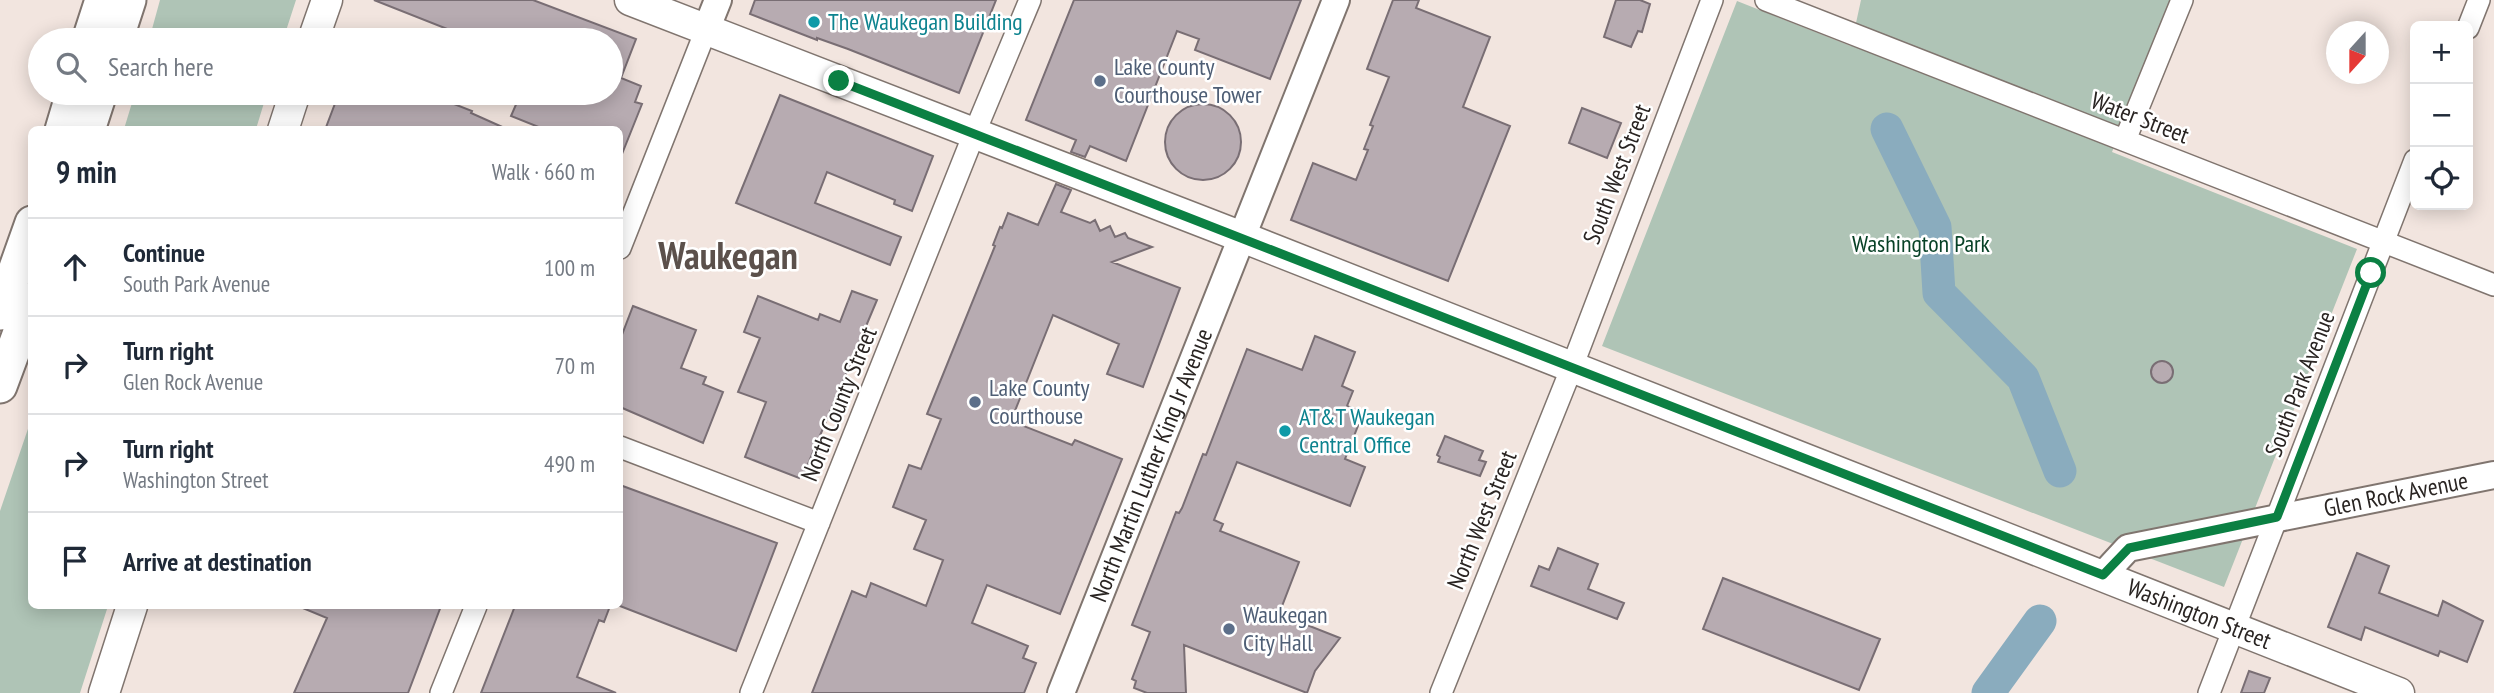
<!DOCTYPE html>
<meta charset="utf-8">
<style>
:root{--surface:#fff;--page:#f2f2f3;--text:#1f2937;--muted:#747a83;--line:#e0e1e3}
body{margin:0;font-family:"PT Sans Narrow",sans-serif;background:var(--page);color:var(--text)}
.controls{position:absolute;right:21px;top:21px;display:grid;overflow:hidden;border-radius:10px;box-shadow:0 4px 18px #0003}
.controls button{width:63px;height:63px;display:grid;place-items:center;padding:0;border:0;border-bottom:2px solid var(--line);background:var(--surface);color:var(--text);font:35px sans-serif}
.compass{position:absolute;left:2326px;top:21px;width:63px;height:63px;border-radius:50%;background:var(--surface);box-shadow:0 4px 18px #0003;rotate:201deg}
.stop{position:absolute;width:21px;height:21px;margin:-16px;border:5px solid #0b8043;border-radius:50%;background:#fff}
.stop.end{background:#0b8043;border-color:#fff;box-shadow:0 2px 7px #0008}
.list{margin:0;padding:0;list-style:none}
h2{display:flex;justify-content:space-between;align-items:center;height:91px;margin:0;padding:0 28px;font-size:30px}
h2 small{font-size:23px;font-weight:400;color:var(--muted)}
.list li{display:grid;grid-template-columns:46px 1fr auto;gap:21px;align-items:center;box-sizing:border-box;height:98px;padding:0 28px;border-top:2px solid var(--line)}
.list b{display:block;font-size:26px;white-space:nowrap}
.list p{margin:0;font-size:23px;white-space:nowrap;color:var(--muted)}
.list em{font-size:23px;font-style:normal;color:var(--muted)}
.icon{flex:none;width:38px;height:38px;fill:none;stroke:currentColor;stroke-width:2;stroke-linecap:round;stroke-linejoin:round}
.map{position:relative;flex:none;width:2494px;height:693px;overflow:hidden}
.search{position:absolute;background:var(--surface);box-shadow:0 4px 18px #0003;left:28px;top:28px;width:595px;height:77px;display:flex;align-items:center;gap:18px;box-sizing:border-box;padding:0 24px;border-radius:38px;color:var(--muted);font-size:26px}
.panel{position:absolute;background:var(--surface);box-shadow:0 4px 18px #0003;left:28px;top:126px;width:595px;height:483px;border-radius:10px}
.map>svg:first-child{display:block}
.green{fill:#afc4b6}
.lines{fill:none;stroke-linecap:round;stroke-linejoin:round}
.river{stroke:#8aacbe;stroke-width:33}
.building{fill:#b7abb1;stroke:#796e74;stroke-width:2}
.minor-casing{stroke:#80756f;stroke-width:24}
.tertiary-casing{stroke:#80756f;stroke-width:30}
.secondary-casing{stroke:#80756f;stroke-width:33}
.trunk-casing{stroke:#80756f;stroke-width:37}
.minor{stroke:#fff;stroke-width:21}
.tertiary{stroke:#fff;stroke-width:26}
.secondary{stroke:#fff;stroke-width:30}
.trunk{stroke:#fff;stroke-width:33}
.route{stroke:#0b8043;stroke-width:9}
.culture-dot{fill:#0f9aa8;stroke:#fff;stroke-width:2.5}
.service-dot{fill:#5c6f8a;stroke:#fff;stroke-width:2.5}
.labels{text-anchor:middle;stroke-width:5;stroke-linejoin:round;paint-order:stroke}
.culture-label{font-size:24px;fill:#0d838f;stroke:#fff;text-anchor:start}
.service-label{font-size:24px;fill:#4e5e75;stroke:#fff;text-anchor:start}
.street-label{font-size:24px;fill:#292422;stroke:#fff}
.park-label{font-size:24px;fill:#074126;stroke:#fff}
.town-label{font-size:38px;font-weight:bold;fill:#5b504b;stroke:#fff}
</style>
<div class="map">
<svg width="2494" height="693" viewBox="0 0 2494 693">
<rect width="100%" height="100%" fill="#f2e5df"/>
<path class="green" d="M160 0H296L283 40H149Z
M1861 0H2171L2112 152 2357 249 2224 587 1602 346 1737 1 1851 46Z
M135 93H267L256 129H124Z
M31 420 32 606H108L80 693H0V511Z"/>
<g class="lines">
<path class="river" d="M1887 129 1935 227 1939 293 2023 378 2060 471
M1988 693 2040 621"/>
</g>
<path class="building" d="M374 0H533L636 39 621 78 641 86 635 102 642 104 620 159V130H546L511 116 521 93H611V40H475Z
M755 0H996L959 93 848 49 817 38V40L750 14Z
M1074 0H1301L1270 79 1195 50 1199 39 1177 31 1126 161 1090 146 1085 157 1071 152 1076 140 1026 120Z
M1393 0H1419L1416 8 1490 37 1463 107 1510 126 1448 281 1291 220 1313 163 1356 180 1368 150 1364 149 1373 126 1370 125 1389 77 1367 69Z
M1616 0H1640L1650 4 1642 32 1638 31 1631 47 1604 37Z
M339 93H426L472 111 471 113 509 130H325Z
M780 95 933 156 912 211 894 204 895 200 827 172 815 203 901 237 890 265 736 203Z
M1165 142a38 38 0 1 1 76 0a38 38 0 1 1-76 0Z
M1582 108 1621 123 1607 158 1569 143Z
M1056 184 1071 190 1061 212 1090 223 1095 220 1100 231 1110 226 1115 237 1125 233 1128 238 1152 247 1112 262 1180 288 1143 387 1107 374 1119 344 1053 315 1011 421 1072 445 1075 440 1122 459 1060 614 987 585 972 623 1028 646 1023 658 1036 663 1024 693H812L852 591 866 597 871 583 926 606 943 560 914 549 926 520 893 507 909 465 921 469 941 419 927 414 995 246 993 245 1000 227 1002 228 1008 213 1038 225Z
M852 291 877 300 803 476 800 475 799 478 745 457 766 402 738 392 760 338 744 332 758 296 818 320 820 314 840 322Z
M633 306 696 330 681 368 706 377 703 384 723 392 703 443 620 407V340Z
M1315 336 1355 352 1342 386 1353 391 1347 406 1363 413 1345 459 1365 467 1350 506 1237 462 1214 520 1223 524 1220 531 1299 562 1279 614 1340 638 1315 671 1307 693 1184 645 1186 693H1147L1134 688 1136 681 1132 679 1150 632 1132 625 1176 512 1179 513 1182 508 1203 454 1206 455 1247 349 1302 370Z
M2151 372a11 11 0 1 1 22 0a11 11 0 1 1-22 0Z
M1445 436 1483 451 1479 460 1486 462 1480 476 1438 462 1440 457 1437 455Z
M620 485 777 543 736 651 620 606Z
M1558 548 1598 564 1588 589 1624 603 1617 619 1531 586 1539 566 1549 570Z
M2357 553 2389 566 2379 593 2438 616 2443 601 2483 621 2467 662 2440 651 2438 656 2365 627 2361 640 2328 627Z
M1723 578 1880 639 1859 690 1703 629Z
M298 606H441L408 693H294L327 618Z
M515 606H610L604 622 599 620 577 677 616 693H481Z
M2249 671 2270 678 2264 693H2241Z"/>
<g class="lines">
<defs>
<path id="minor" d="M1766 0 2494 285
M2468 28 2479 0
M2125 140 2182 0
M620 248 706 30
M620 447 819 523
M441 693 476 606
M751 693 974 134 1030 0
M1441 693 1572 367 1712 0
M2209 693 2415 160"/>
<g id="tertiary">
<path d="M706 30 718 0"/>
<path id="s1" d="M2103 575 2128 548 2494 475"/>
<path id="s2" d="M1061 693 1336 0"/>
</g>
<g id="secondary">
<path id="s3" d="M630 0 1242 237 2399 693"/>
<path d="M313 40 327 0"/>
<path d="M283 130 295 93"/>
<path d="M104 693 132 606"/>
</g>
<path id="trunk" d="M89 40 102 0
M116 40 129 0
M62 130 73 93
M88 130 100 93
M0 313 32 223
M0 386 32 300"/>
</defs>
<use href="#minor" class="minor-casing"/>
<use href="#tertiary" class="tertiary-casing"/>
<use href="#secondary" class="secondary-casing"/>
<use href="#trunk" class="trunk-casing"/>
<use href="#minor" class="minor"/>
<use href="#tertiary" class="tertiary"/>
<use href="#secondary" class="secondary"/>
<use href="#trunk" class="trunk"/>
</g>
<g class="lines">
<path class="route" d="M839 81 2103 575 2129 548 2277 517 2371 273"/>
</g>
<g class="culture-dot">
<circle cx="814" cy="22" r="7"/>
<circle cx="1285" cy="431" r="7"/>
</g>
<g class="service-dot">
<circle cx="1100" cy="81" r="7"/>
<circle cx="975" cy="402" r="7"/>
<circle cx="1229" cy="629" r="7"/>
</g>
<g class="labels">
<g class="culture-label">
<text x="828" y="30">The Waukegan Building</text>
<text x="1299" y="425">AT&amp;T Waukegan<tspan x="1299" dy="28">Central Office</tspan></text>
</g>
<g class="service-label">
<text x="1114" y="75">Lake County<tspan x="1114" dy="28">Courthouse Tower</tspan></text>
<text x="989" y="396">Lake County<tspan x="989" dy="28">Courthouse</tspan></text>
<text x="1243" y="623">Waukegan<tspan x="1243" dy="28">City Hall</tspan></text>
</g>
<g class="street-label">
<text transform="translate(2140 118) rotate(21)" y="8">Water Street</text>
<text transform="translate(1617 174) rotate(-69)" y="8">South West Street</text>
<text transform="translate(2300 384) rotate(-69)" y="8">South Park Avenue</text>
<text transform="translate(839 404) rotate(-68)" y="8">North County Street</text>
<text dy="8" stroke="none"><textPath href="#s2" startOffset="245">North Martin Luther King Jr Avenue</textPath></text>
<text dy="8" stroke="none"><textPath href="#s1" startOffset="310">Glen Rock Avenue</textPath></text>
<text transform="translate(1482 520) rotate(-68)" y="8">North West Street</text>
<text dy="8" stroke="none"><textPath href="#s3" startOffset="1685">Washington Street</textPath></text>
</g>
<g class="park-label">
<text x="1921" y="252">Washington Park</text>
</g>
<g class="town-label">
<text x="728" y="269">Waukegan</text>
</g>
</g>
</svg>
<div class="controls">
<button>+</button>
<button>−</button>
<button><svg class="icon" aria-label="locate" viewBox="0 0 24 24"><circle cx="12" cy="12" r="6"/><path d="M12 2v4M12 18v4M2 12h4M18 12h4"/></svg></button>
</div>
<svg class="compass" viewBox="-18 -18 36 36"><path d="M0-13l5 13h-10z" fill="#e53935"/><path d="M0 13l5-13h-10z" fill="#747a83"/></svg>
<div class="stop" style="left:2371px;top:273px"></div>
<div class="stop end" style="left:839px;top:81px"></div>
<div class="search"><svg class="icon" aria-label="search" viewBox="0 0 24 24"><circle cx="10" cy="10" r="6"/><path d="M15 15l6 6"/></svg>Search here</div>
<section class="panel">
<h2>9 min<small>Walk · 660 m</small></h2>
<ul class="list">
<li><svg class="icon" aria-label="ahead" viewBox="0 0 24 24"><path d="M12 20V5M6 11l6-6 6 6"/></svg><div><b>Continue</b><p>South Park Avenue</p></div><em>100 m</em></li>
<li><svg class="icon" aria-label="right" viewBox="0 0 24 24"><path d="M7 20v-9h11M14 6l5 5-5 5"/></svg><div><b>Turn right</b><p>Glen Rock Avenue</p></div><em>70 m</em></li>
<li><svg class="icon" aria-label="right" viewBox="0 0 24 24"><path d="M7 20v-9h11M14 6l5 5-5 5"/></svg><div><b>Turn right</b><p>Washington Street</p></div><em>490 m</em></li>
<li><svg class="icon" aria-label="arrive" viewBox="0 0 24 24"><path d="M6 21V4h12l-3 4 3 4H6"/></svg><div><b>Arrive at destination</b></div></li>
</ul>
</section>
</div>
